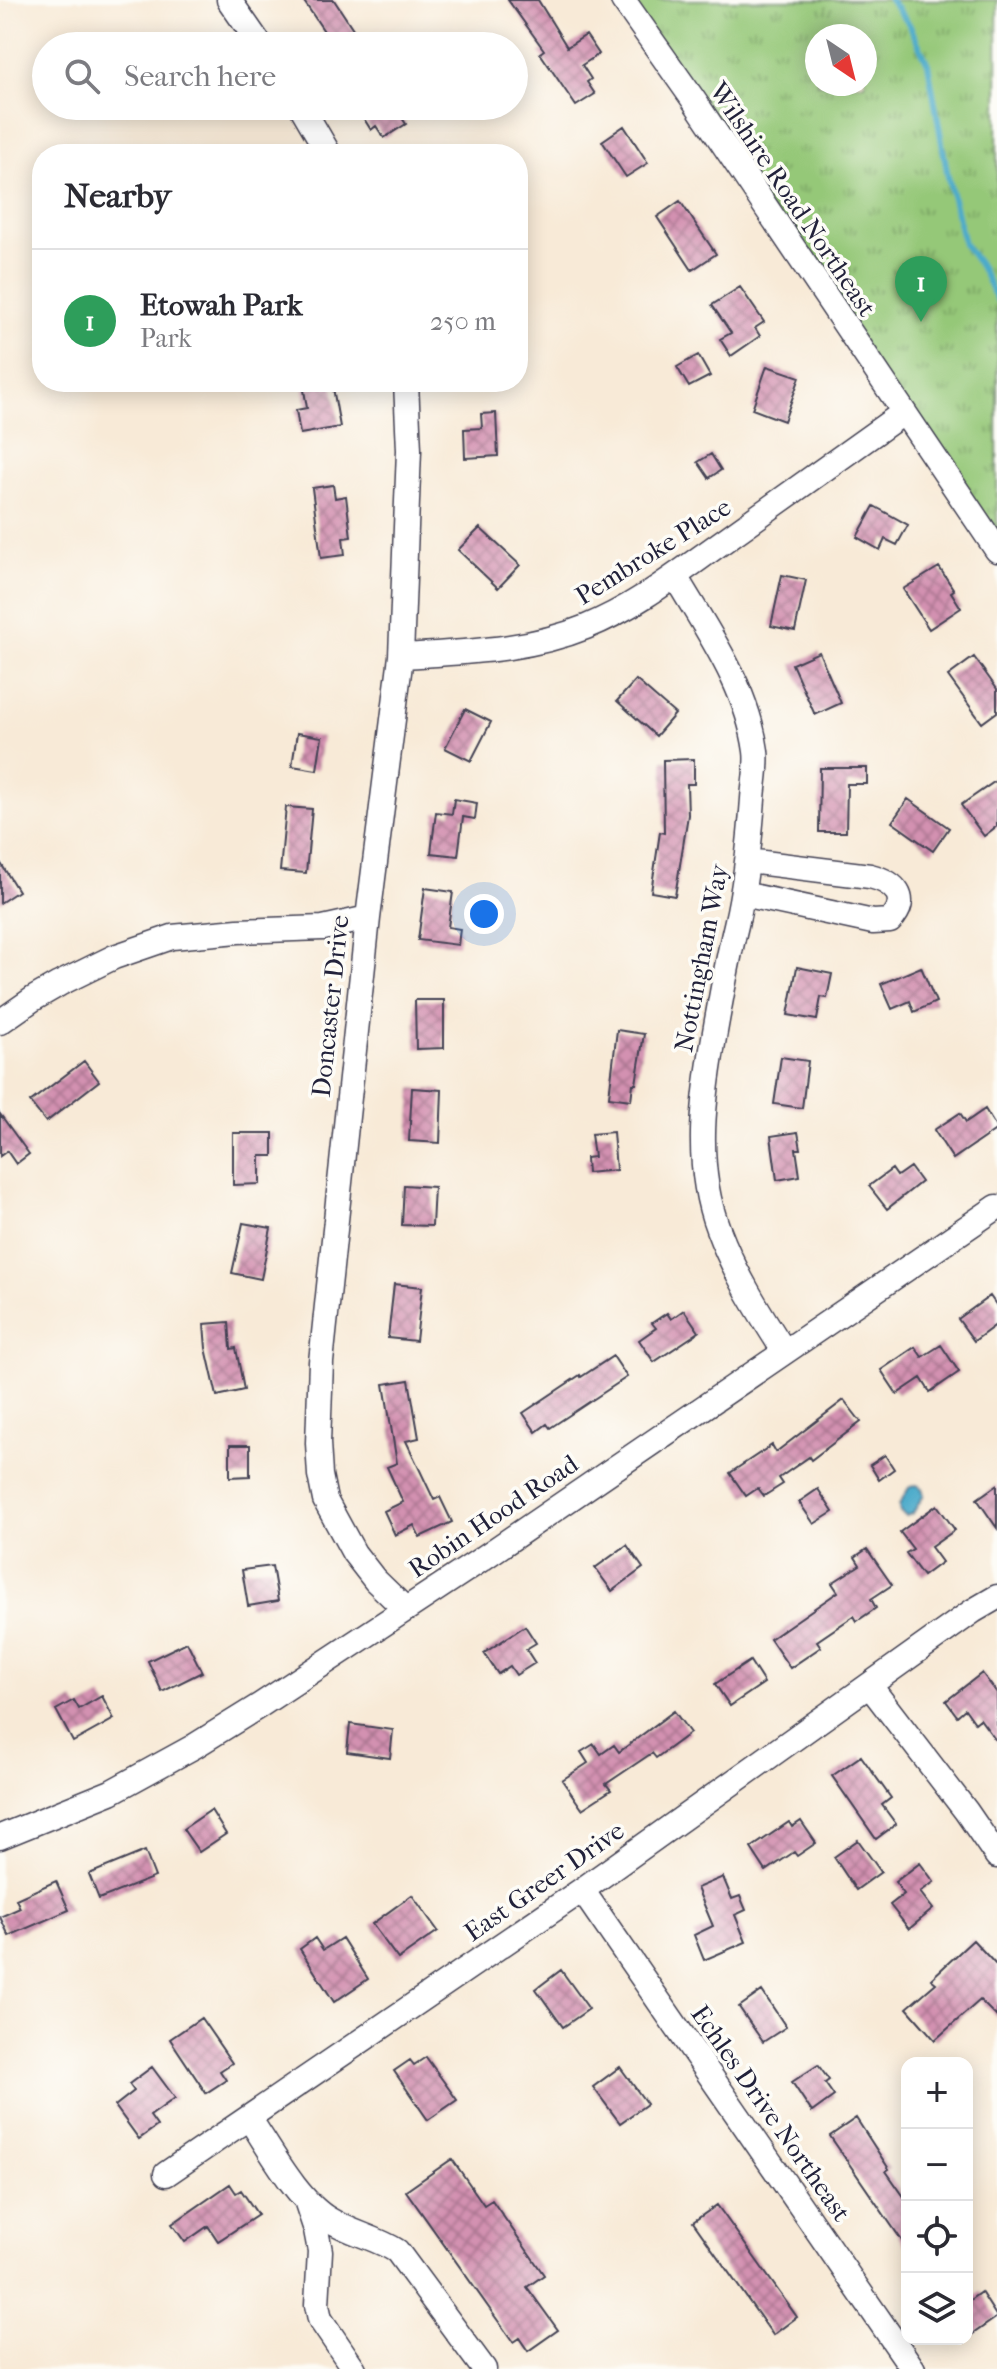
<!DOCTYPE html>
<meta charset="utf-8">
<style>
:root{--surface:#fff;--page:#f7f7f7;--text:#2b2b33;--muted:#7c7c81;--line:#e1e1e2;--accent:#d1495b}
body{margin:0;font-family:"IM FELL French Canon",serif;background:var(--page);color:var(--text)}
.controls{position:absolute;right:24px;bottom:24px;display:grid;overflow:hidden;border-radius:16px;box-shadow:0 4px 20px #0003}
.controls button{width:72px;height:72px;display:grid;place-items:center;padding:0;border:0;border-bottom:2px solid var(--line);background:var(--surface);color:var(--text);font:40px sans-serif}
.compass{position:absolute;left:805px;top:24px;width:72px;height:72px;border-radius:50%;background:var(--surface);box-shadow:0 4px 20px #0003;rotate:145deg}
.you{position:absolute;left:484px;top:914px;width:28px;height:28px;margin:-20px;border:6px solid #fff;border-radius:50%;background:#1a73e8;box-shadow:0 0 0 12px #1a73e833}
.badge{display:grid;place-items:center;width:52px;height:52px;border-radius:50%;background:var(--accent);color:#fff;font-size:26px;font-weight:700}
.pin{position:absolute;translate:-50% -66px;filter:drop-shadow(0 2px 4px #0008)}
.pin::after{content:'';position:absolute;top:42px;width:28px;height:24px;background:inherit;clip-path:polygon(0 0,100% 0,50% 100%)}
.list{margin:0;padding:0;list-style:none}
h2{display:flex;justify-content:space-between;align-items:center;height:104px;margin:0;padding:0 32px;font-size:34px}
h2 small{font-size:26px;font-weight:400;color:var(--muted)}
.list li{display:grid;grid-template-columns:52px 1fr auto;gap:24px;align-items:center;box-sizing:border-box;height:144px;padding:0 32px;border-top:2px solid var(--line)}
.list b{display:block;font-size:30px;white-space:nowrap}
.list p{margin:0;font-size:26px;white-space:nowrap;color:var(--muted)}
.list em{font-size:26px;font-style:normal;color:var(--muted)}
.icon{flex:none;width:44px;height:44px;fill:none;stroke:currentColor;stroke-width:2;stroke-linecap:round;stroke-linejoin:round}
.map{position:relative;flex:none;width:997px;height:2369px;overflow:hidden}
.search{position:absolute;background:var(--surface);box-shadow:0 4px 20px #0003;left:32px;top:32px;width:496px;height:88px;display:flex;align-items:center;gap:20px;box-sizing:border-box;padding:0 28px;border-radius:44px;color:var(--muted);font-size:30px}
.panel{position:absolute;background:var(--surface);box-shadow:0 4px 20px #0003;left:32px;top:144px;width:496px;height:248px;border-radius:32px}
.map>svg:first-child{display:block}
.park{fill:url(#park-tufts);stroke:#5c755a;stroke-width:2;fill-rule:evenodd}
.water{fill:#4baaca;stroke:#366682;stroke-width:2}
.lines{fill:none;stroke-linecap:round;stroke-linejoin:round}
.stream{stroke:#4baaca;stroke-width:6}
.building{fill:url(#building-cross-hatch)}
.street-casing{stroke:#424052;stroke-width:27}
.street{stroke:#fff;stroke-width:24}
.labels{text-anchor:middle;stroke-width:7;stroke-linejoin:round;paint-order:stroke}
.street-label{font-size:26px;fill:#22223b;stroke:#fdfcf7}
</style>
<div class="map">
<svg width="997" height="2369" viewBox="0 0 997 2369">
<defs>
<pattern id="park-tufts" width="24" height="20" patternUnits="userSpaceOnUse" patternTransform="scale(2)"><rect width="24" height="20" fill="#95c878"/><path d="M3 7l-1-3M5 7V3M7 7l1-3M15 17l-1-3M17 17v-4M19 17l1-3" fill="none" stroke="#79a264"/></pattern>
<pattern id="building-cross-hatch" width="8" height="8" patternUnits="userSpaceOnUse" patternTransform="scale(2)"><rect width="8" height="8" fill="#d391b1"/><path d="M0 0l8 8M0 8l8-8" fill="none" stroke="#ab7691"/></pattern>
</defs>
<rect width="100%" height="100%" fill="#fdfcf7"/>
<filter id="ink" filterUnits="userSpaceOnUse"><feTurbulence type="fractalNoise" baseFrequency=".0125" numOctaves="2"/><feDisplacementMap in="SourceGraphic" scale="16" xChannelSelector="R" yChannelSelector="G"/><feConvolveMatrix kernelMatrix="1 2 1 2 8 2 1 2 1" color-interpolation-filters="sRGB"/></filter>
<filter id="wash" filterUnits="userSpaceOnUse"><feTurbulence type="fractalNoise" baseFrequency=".006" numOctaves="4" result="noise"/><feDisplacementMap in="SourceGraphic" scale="32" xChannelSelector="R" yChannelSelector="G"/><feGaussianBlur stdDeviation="1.8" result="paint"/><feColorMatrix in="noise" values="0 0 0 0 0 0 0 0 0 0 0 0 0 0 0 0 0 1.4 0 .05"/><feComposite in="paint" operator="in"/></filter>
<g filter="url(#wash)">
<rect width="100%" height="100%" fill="#f8ead7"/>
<path class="park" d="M623 0H997V545ZM817 36H865V84H817Z"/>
<path class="water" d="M917 1485 922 1488 924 1495 913 1513 906 1516 900 1512 899 1505 910 1486Z"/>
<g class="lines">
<path class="stream" d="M890 0 909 24 928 64 948 177 964 244 980 266 997 300"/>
</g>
<g id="blocks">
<path class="building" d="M303 0H334L357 35 341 46H334Z
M508 0H538L567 47 586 35 599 54 582 65 591 79 587 82 595 94 576 106 540 53 544 50Z
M356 106H394L406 124 384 138 376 126 371 130Z
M624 126 648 163 626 177 602 141Z
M680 201 716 254 692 270 657 217Z
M740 287 764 322 755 328 760 336 731 356 720 339 731 333 712 305Z
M698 355 710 376 689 387 677 367Z
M767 366 800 377 784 421 752 409Z
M315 382H332L340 427 300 434 296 410 307 408 303 384Z
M496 413 498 456 465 458 464 429 482 428 481 414Z
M711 454 721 470 709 478 698 462Z
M333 485 335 498 346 496 351 537 343 538 345 555 321 558 312 488Z
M874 506 908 525 897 545 885 539 880 550 857 537Z
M480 528 520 565 498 588 458 550Z
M939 567 954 590 951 592 961 608 929 629 903 589Z
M782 575 806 580 795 631 771 626Z
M819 652 841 703 815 715 792 664Z
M974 657 997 689V712L982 723 948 676Z
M636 680 675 714 656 736 617 701Z
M465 709 491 722 471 761 445 748Z
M297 733 322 737 317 770 292 766Z
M694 759V784H687L688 815 675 896 651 892 660 832 664 833 663 760Z
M820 768H867V784H847L846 832H819Z
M997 780V826L984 836 961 805Z
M454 799 477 803 475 819 463 817 458 856 431 853 436 812 452 814Z
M908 799 949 828 933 851 892 822Z
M286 807 312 809 306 873 280 871Z
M0 862 18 891 0 903Z
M425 888 453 892 448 927 460 929 458 945 418 940Z
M797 967 832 974 827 998 821 997 817 1020 788 1015Z
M921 967 936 1002 914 1012 910 1001 892 1009 881 984Z
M415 1000H444V1048L416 1049Z
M617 1030 644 1034 636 1084H633L631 1100 609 1097Z
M781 1057 808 1061 802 1108 774 1104Z
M84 1061 99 1081 46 1122 30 1102Z
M412 1088 442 1090 440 1143 409 1141Z
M985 1109 997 1129 953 1159 934 1130 960 1113 966 1122Z
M0 1114 29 1154 16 1164 7 1151 0 1156Z
M613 1132 616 1170 587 1173 586 1158 594 1157 591 1134Z
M798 1132 801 1149H796L800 1176 777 1180 771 1136Z
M233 1133H273V1156H260V1184L233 1185Z
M910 1167 921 1182 887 1209 869 1186 892 1169 897 1176Z
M404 1185 434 1187 432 1226 402 1225Z
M243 1223 271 1228 261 1279 232 1273Z
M394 1284 422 1287 416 1341 388 1338Z
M990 1296 997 1306V1324L974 1341 958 1319Z
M684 1310 699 1332 654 1362 639 1340 656 1328 652 1323 667 1313 671 1319Z
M229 1322 231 1349 236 1348 244 1390 217 1396 206 1348 204 1324Z
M941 1345 959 1372 930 1392 921 1378 897 1394 881 1370 915 1347 922 1357Z
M613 1356 627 1377 550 1428 547 1424 536 1432 523 1413 580 1375 581 1377Z
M409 1380 419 1438 406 1441 434 1500 440 1497 452 1522 420 1537 414 1525 395 1535 384 1511 403 1502 387 1467 397 1463 384 1384Z
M844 1400 861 1422 811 1460 809 1457 779 1478 783 1484 764 1496 758 1488 746 1496 730 1473 772 1445 776 1452Z
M230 1445H250V1476L230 1477Z
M885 1455 894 1469 879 1480 870 1465Z
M997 1485V1528L977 1499Z
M818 1489 833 1512 814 1524 799 1502Z
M937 1505 955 1530 931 1547 942 1562 923 1576 906 1553 913 1549 900 1532Z
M627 1545 643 1568 612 1591 595 1568Z
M867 1549 892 1585 871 1599 876 1608 857 1621 854 1616 817 1641 821 1647 790 1668 770 1639 838 1592 832 1583 860 1565 855 1557Z
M272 1566 278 1601 248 1606 242 1570Z
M525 1626 536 1643 526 1649 535 1663 516 1675 510 1666 498 1674 484 1653Z
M187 1642 202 1672 162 1692 148 1661Z
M750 1661 764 1683 730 1706 715 1684Z
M982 1673 997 1693V1742L980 1719 975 1723 965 1709 957 1716 946 1701Z
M102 1696 114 1719 73 1742 56 1710 74 1700 79 1709Z
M674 1711 690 1733 656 1758 652 1753 606 1784 611 1790 582 1809 562 1780 588 1763 581 1752 594 1744 601 1754 614 1745 619 1752Z
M350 1724 393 1730 390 1758 347 1752Z
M861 1756 891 1798 882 1805 896 1824 876 1839 832 1776Z
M211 1810 226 1834 199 1852 183 1829Z
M801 1821 816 1843 797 1856 794 1852 766 1871 751 1848 789 1822 792 1827Z
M858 1840 881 1872 856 1890 834 1857Z
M145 1851 155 1877 99 1899 89 1874Z
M920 1863 934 1882 920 1892 933 1909 909 1929 890 1905 904 1894 895 1882Z
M723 1877 732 1899 740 1896 746 1910 735 1915 746 1942 704 1960 694 1935 713 1926 697 1888Z
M56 1881 69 1910 9 1936 0 1917 20 1908 16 1899Z
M412 1895 438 1931 398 1959 372 1924Z
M315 1938 323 1950 342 1938 368 1979 334 2002 300 1949Z
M973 1940 997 1966V2017L980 2000 935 2040 907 2008 936 1983 931 1979Z
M561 1970 589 2009 563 2027 536 1989Z
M762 1991 786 2027 763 2042 739 2007Z
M201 2018 232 2063 220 2071 226 2080 206 2093 170 2039Z
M426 2057 457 2100 428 2120 394 2071 410 2060 414 2065Z
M818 2065 829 2080 825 2083 834 2096 812 2112 792 2082Z
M152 2067 175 2098 150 2116 157 2126 139 2139 115 2106 134 2091 129 2084Z
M620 2067 647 2104 620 2123 593 2087Z
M856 2118 889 2169 886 2171 907 2201V2248L830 2136Z
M452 2159 484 2205 492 2200 544 2275 527 2287 558 2330 528 2351 519 2338 513 2342 406 2191Z
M230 2184 236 2193 241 2190 258 2215 218 2241 208 2226 185 2242 172 2224Z
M717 2205 797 2317 773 2335 693 2222Z
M981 2292 997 2317 967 2338V2302Z"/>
</g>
</g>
<g filter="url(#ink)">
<use href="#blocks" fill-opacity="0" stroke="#424052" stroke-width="2"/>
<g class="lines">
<defs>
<path id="street" d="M229 0 261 46
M623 0 693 99 997 550
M301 106 329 154
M675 576C707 631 747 686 756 751 758 766 754 783 753 799 750 841 746 883 736 925 728 958 722 992 716 1026 704 1093 693 1163 718 1229 734 1272 759 1312 784 1351
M401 656C463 652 527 651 586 627 636 607 681 571 725 540 784 498 844 455 903 413
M743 894 873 922 890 921C912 898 894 882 870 876L748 861
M0 1022 33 999 59 984 114 957 172 937 238 931 323 928 368 918
M405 1609 375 1580 354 1553 325 1500 320 1475 318 1443 321 1362 368 918 401 656 409 450 406 382
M870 1686 966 1811 997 1856
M0 1837 111 1792 193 1747 259 1706 476 1563 997 1207
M582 1890 913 2369
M249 2118C270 2149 298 2202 330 2220 351 2233 377 2238 397 2251L484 2369
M166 2174 582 1890 973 1611 997 1597
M307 2203 316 2230 320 2251 317 2305 320 2319 354 2369"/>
</defs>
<use href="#street" class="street-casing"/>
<use href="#street" class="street"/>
</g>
</g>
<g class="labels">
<g class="street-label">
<text transform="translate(793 199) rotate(56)" y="9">Wilshire Road Northeast</text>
<text transform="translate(653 551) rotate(-32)" y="9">Pembroke Place</text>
<text transform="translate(701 958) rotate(-79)" y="9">Nottingham Way</text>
<text transform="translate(330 1006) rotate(-84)" y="9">Doncaster Drive</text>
<text transform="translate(493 1516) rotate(-34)" y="9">Robin Hood Road</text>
<text transform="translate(544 1881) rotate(-35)" y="9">East Greer Drive</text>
<text transform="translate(771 2113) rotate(55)" y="9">Echles Drive Northeast</text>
</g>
</g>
</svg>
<div class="controls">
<button>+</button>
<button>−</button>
<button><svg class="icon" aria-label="locate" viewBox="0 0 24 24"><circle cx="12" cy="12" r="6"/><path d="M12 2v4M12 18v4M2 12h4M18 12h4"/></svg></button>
<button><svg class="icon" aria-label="layers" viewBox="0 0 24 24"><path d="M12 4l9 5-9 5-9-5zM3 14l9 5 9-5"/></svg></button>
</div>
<svg class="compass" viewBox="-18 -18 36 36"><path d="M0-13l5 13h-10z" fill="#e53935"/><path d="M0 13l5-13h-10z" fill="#7c7c81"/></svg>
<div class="you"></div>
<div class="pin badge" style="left:921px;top:322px;background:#2e9e5b">1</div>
<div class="search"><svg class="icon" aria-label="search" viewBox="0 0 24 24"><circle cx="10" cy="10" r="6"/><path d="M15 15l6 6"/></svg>Search here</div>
<section class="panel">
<h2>Nearby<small></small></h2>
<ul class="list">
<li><span class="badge" style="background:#2e9e5b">1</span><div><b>Etowah Park</b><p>Park</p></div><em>250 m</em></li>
</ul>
</section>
</div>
